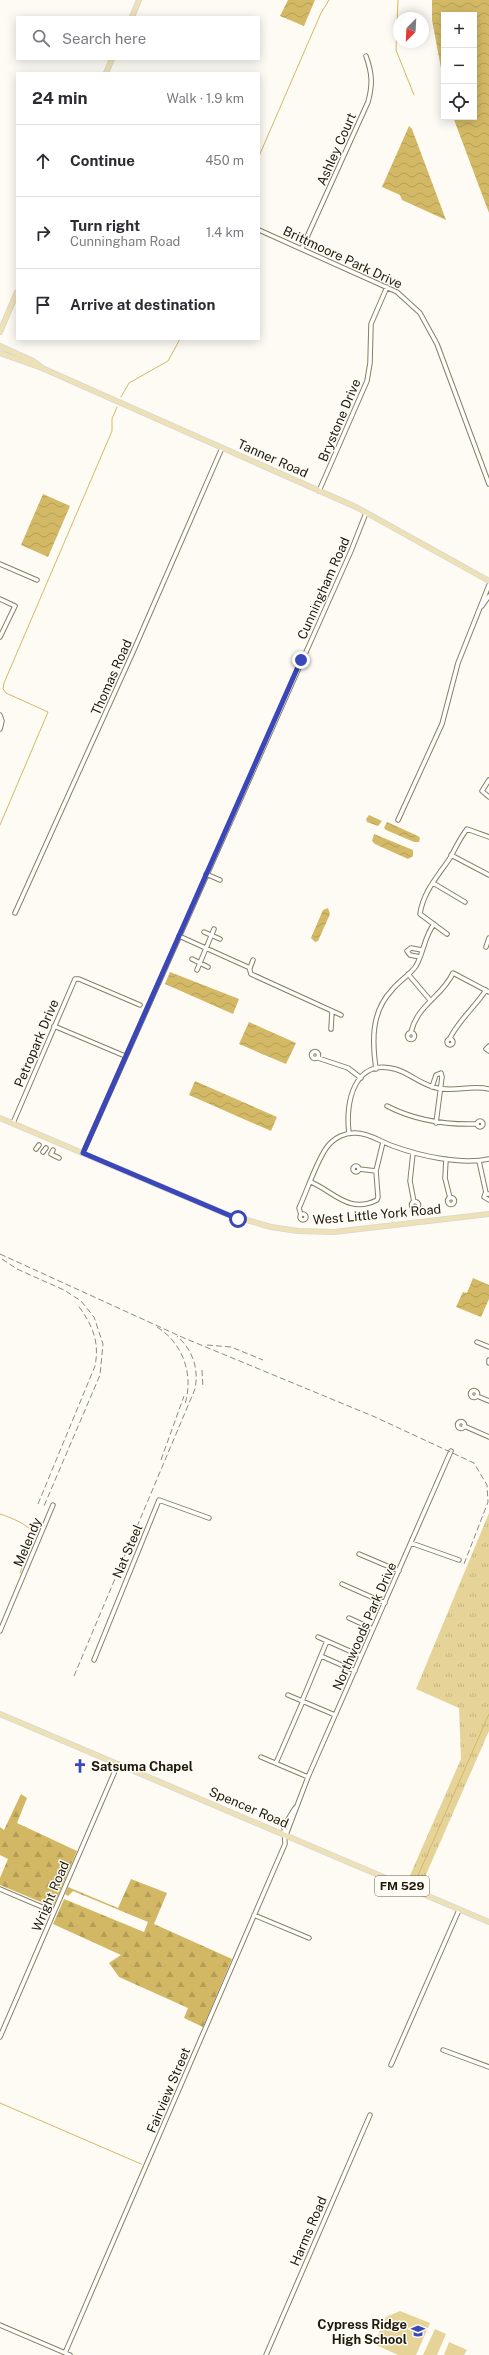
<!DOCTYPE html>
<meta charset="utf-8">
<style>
:root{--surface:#fff;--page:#f2f2f3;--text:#2b2b33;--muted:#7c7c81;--line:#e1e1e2}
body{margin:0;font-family:"Public Sans",sans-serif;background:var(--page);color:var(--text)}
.controls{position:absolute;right:12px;top:12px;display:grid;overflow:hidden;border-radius:0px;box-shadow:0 2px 10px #0003}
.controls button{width:36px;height:36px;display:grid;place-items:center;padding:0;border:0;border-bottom:1px solid var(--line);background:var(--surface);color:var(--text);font:20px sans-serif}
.compass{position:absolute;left:393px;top:12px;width:36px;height:36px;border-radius:50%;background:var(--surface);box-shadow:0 2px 10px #0003;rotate:204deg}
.stop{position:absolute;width:12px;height:12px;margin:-9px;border:3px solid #3a47ba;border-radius:50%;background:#fff}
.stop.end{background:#3a47ba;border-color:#fff;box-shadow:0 1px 4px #0008}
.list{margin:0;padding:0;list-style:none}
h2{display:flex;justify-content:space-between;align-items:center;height:52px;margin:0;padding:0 16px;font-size:17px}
h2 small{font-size:13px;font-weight:400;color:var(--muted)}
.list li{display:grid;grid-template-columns:26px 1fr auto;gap:12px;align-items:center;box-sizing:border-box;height:72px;padding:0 16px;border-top:1px solid var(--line)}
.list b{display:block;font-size:15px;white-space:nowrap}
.list p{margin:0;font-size:13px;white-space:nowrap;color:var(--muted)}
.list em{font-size:13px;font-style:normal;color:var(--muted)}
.icon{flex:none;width:22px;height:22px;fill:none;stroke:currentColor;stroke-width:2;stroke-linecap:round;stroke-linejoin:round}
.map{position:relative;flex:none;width:489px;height:2355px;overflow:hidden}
.search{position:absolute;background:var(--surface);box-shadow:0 2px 10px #0003;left:16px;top:16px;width:244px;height:44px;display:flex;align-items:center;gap:10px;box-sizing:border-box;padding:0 14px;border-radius:0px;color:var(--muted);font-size:15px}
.panel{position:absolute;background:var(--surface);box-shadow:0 2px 10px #0003;left:16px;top:72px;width:244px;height:268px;border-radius:0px}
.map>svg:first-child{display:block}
.grass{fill:url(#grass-tufts)}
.forest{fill:url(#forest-firs)}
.pitch{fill:#e6d398}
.water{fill:url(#water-waves)}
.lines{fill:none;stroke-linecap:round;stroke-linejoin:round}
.stream{stroke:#d3b965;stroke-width:1}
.minor-casing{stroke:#897f61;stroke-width:5.5}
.major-casing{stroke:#d6d6d4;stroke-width:6}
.minor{stroke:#fff;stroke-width:3.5}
.major{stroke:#efe1b6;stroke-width:4.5}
.rail{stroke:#8d8a80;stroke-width:1;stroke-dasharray:6 3;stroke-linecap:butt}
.route{stroke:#3a47ba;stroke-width:5}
.labels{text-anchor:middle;stroke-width:3;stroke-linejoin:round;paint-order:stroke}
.shield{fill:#fdfbf4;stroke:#615e53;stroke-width:1}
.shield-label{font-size:12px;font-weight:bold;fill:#1e1a0e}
.street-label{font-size:13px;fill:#1e1a0e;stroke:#fdfbf4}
.poi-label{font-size:13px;font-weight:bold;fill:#1e1a0e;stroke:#fdfbf4;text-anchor:start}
</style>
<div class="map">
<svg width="489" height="2355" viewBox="0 0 489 2355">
<defs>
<pattern id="grass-tufts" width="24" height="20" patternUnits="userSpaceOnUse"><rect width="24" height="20" fill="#e6d398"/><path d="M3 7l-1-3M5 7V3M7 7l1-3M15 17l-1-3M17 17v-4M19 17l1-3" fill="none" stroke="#c5b582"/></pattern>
<pattern id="forest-firs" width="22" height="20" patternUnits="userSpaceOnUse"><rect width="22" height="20" fill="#d2b864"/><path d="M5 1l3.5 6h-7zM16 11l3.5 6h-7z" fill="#b49e56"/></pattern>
<pattern id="water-waves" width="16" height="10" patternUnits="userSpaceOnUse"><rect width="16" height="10" fill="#d3b965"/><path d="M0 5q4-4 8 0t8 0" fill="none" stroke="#b59e56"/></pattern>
</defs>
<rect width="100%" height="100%" fill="#fdfbf4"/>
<path class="grass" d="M489 1513V1731L421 1886 408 1880 461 1759 459 1708 416 1689Z"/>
<path class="forest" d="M21 1794 27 1798 17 1823 77 1851 53 1907 0 1885V1878L8 1859 0 1855V1827L4 1830Z
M131 1879 167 1893 154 1924 232 1959 203 2027 184 2018 188 2008 119 1977 109 1963 121 1955 53 1924 64 1899 144 1932 148 1922 73 1891 68 1896 65 1894 68 1887 118 1908Z"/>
<path class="pitch" d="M400 2311 430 2323 416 2355H398L374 2344 386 2317Z
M435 2329 446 2334 437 2355H423Z
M449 2342 467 2350 464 2355H444Z"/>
<path class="water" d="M288 0H315L304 26 280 16Z
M432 0H489V213L453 117H474V15H444V84L432 20Z
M409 126 412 129 446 220 402 200 400 195 382 187Z
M43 494 70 506 48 557 21 545Z
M369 815 382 821 378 826 367 822 366 819Z
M387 822 418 836 420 838 419 842H414L386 830 384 828Z
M374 834 413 850V856L408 859 375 844 372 841Z
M328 908 330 914 318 941 315 942 311 938 323 910Z
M170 972 239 999 233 1014 165 984Z
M249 1022 296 1043 286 1064 239 1044Z
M195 1081 277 1117 271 1131 189 1095Z
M473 1278 489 1285V1299L481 1317 456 1307 463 1292 467 1293Z"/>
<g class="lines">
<path class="stream" d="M398 0 396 50 414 95
M259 156 321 13 329 0
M121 397 129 383 168 361 180 339
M0 825 48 712 6 693 3 689 4 683 112 431V419L117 407
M0 1514C12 1518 28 1524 35 1535L20 1573
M416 1880 489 1714
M0 2103 141 2164"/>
<defs>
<path id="minor" d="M259 230 397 292 420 313 437 344 489 484
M302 248 368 102C373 84 372 73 366 56
M319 491 367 381 370 363 371 324 387 287
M0 564 37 580
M0 599 15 606 0 637
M482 606 489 596
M0 715 2 721 0 729
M489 780 482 791 489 797
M398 820 442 724 458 663 489 585
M451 855 489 875
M206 874 220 880
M433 883 465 902
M15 913 133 652 222 448
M204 932 220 939
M447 934 420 914C423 892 438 876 450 858 456 847 460 838 467 829L489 837
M179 936 250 968 253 960
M486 947 489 938
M420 957 410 955 407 951 411 948 422 950
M192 959 208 967
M249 967 251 974 341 1015
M197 970 214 929
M408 974 430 1000
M54 1026 125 1056
M331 1029 332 1011
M411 1032C418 1004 442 997 453 973L489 992
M407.5 1036a3.5 3.5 0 1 1 7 0a3.5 3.5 0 1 1-7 0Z
M450 1038C459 1020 475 1007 486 990
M447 1042a3 3 0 1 1 6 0a3 3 0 1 1-6 0Z
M489 1046 486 1049 489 1051
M311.5 1055a3.5 3.5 0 1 1 7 0a3.5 3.5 0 1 1-7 0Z
M318 1058 348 1068 361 1078
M376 1069C372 1041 371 1012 392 990 399 981 410 975 416 966 424 952 424 937 434 924
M432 1087 436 1075 441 1073 442 1077 436 1123
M387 1106C416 1121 445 1125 477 1124
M477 1124a3 3 0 1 1 6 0a3 3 0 1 1-6 0Z
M13 1123 75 979H79L140 1005
M349 1133C345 1103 354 1058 395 1069 410 1073 421 1085 437 1088 454 1092 472 1085 489 1089
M36 1149 39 1145
M53 1150 51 1154 59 1158
M43 1152 46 1148
M83 1153 351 551 366 513
M413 1153 410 1181 414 1202
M446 1159 445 1178 450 1198
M479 1161 486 1193
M353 1169a3 3 0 1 1 6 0a3 3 0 1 1-6 0Z
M359 1169 376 1171
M311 1182C334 1192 349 1214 377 1200L378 1197 376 1171 383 1142
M489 1194H485L484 1197 489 1200
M447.5 1201a3.5 3.5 0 1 1 7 0a3.5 3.5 0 1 1-7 0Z
M411.5 1205a3.5 3.5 0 1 1 7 0a3.5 3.5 0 1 1-7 0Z
M300 1217a3 3 0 1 1 6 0a3 3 0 1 1-6 0Z
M301 1215 299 1208C307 1191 317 1160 327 1147 334 1138 345 1132 356 1133 369 1133 381 1142 393 1146 420 1156 461 1165 489 1159
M477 1342 489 1347
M489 1360V1363
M470.5 1394a3.5 3.5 0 1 1 7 0a3.5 3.5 0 1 1-7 0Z
M477 1396 489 1401
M457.5 1425a3.5 3.5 0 1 1 7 0a3.5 3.5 0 1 1-7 0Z
M464 1426 489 1437
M411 1543 459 1560
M359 1554 399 1571
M342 1584 385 1603
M349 1618 373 1629
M0 1631 53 1505
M318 1637 361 1656
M321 1656 355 1671
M94 1660 159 1500 209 1518
M288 1695 335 1715
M302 1701 327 1641
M261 1757 308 1777
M276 1763 303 1701
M286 1835 308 1777 451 1451
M0 1889 54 1912
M254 1915 309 1938
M0 2037 118 1764
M443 2050 489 2067
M391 2065 459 1910
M0 2325 70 2355
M65 2353 285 1844 284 1826 295 1808
M266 2355 370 2115"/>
<path id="major" d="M132 17 139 0
M106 73 112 59
M0 332 17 292
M0 346 33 361 41 367
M0 353 42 368 356 507 489 581
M0 1118 226 1214 271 1227 298 1231 334 1232 489 1214
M0 1714 489 1922"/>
</defs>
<use href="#minor" class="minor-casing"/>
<use href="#major" class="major-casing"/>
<use href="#minor" class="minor"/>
<use href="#major" class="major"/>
<path class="rail" d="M0 1254 184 1338 375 1417 474 1463 487 1485 488 1502 464 1564
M2 1259 17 1269 64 1290 81 1301 94 1317 103 1344 100 1375 44 1506
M157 1327C183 1343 194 1375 185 1404
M207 1345 231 1347 263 1360
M202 1370 203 1388
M161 1460 184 1396
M38 1504 95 1366C100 1341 92 1324 77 1304
M74 1676 195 1389C199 1369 193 1350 177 1336"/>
</g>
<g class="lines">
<path class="route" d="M238 1219 83 1153 301 660"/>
</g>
<defs>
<symbol id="church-bare" viewBox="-9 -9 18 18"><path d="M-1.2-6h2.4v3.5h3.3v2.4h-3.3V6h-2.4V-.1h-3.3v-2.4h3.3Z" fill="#3a47ba" stroke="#fdfbf4" stroke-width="2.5" paint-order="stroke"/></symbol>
<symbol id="school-bare" viewBox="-9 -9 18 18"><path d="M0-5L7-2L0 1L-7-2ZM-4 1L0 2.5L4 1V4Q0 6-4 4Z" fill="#3a47ba" stroke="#fdfbf4" stroke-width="2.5" paint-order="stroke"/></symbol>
</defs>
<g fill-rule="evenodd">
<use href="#church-bare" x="70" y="1756" width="20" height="20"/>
<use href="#school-bare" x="408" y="2321" width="20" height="20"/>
</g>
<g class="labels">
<rect class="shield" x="375" y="1876" width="54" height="20" rx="3"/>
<g class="shield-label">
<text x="402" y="1890">FM 529</text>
</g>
<g class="street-label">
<text transform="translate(336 149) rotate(-66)" y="5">Ashley Court</text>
<text transform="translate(343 257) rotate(25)" y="5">Brittmoore Park Drive</text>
<text transform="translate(339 420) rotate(-67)" y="5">Brystone Drive</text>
<text transform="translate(273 458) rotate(24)" y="5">Tanner Road</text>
<text transform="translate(323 588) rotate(-66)" y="5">Cunningham Road</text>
<text transform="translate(111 677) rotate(-66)" y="5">Thomas Road</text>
<text transform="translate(36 1043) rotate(-67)" y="5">Petropark Drive</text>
<text transform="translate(377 1214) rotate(-5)" y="5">West Little York Road</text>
<text transform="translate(27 1542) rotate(-67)" y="5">Melendy</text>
<text transform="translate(127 1551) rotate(-67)" y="5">Nat Steel</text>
<text transform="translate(364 1626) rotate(-66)" y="5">Northwoods Park Drive</text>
<text transform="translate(249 1807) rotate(23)" y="5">Spencer Road</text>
<text transform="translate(50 1896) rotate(-67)" y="5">Wright Road</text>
<text transform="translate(168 2090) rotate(-67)" y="5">Fairview Street</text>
<text transform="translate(308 2231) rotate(-67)" y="5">Harms Road</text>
</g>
<g class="poi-label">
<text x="91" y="1771">Satsuma Chapel</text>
<text x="407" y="2329" text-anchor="end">Cypress Ridge<tspan x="407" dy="15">High School</tspan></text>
</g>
</g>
</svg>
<div class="controls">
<button>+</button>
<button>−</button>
<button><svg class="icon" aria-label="locate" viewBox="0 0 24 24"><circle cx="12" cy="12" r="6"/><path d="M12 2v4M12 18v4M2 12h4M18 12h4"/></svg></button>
</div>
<svg class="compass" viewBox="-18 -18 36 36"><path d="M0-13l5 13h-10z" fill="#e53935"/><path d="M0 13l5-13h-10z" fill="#7c7c81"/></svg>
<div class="stop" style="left:238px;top:1219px"></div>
<div class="stop end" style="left:301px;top:660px"></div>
<div class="search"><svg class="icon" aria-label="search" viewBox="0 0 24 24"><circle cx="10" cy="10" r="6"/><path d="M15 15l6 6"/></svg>Search here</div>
<section class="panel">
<h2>24 min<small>Walk · 1.9 km</small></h2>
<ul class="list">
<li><svg class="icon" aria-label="ahead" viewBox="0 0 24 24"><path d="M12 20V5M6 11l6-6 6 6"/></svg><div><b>Continue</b></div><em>450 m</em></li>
<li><svg class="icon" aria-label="right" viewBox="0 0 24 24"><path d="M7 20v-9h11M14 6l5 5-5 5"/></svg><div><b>Turn right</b><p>Cunningham Road</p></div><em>1.4 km</em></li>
<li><svg class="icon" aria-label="arrive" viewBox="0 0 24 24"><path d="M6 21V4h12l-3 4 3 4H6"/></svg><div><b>Arrive at destination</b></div></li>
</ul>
</section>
</div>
